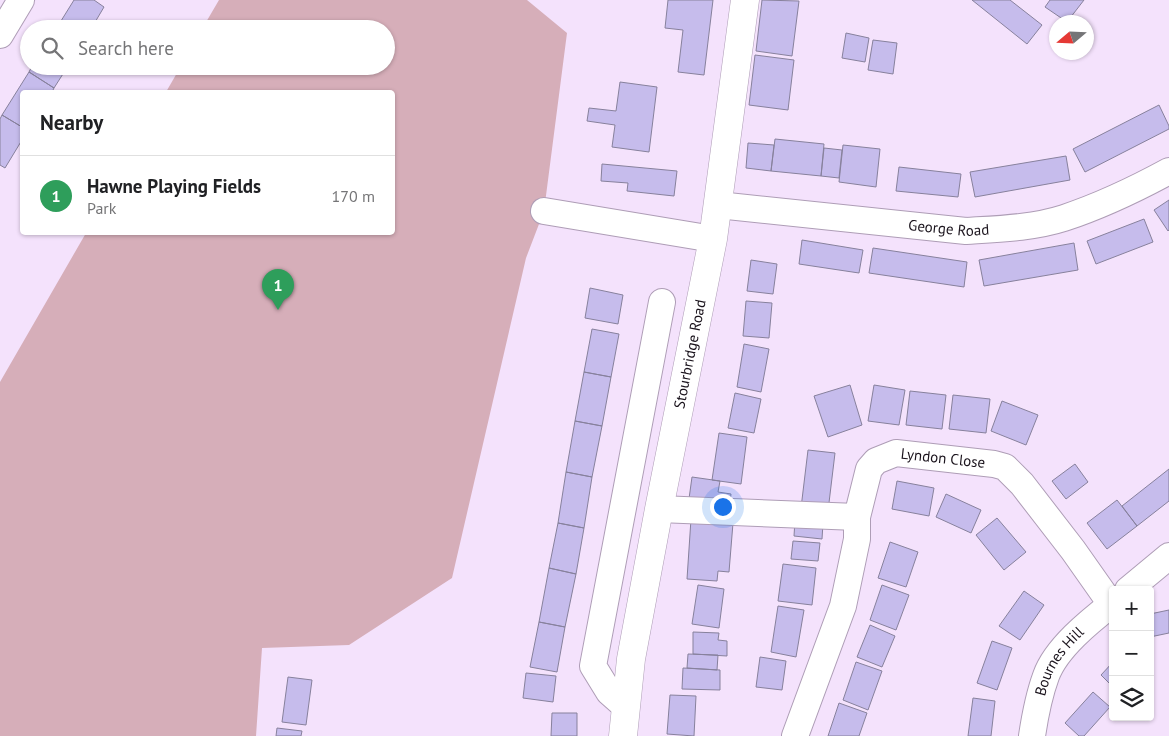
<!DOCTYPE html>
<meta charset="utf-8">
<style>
:root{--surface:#fff;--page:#f6f6f6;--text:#202124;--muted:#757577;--line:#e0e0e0;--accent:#0b8043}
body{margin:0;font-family:"PT Sans",sans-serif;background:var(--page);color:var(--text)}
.controls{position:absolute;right:15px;bottom:15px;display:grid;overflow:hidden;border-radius:5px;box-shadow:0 1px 4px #0004}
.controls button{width:45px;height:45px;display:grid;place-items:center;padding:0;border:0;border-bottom:1px solid var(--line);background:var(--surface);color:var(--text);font:25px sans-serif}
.compass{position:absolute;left:1049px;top:15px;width:45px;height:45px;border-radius:50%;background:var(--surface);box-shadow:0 1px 4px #0004;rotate:251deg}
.you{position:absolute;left:722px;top:506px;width:18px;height:18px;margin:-12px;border:4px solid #fff;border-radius:50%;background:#1a73e8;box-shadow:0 0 0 8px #1a73e833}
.badge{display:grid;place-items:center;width:32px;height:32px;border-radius:50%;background:var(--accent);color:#fff;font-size:16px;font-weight:700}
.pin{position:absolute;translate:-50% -41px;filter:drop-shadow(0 1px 2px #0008)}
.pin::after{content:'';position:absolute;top:26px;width:18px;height:15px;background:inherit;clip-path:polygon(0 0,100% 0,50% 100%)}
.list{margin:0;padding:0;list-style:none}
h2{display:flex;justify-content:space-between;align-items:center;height:65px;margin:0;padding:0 20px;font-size:21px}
h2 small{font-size:16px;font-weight:400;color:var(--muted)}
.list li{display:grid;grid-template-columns:32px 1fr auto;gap:15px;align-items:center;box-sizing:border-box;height:80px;padding:0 20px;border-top:1px solid var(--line)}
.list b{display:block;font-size:19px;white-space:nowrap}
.list p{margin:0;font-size:16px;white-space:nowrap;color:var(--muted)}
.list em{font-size:16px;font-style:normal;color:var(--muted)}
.icon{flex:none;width:28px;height:28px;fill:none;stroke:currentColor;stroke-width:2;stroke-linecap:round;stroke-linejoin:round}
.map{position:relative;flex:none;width:1169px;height:736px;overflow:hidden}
.search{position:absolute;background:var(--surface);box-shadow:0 1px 4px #0004;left:20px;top:20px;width:375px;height:55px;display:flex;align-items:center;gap:12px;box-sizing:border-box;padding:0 18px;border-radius:28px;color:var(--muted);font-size:19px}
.panel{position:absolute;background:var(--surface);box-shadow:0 1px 4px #0004;left:20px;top:90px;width:375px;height:145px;border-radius:5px}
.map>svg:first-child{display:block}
.green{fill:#d6aeb9}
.building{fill:#c6bcec;stroke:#87819c}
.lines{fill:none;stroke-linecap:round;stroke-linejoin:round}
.minor-casing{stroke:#ae9db6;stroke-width:28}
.highway-casing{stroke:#ae9db6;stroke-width:29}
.minor{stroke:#fff;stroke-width:26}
.highway{stroke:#fff;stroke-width:28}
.labels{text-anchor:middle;stroke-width:4.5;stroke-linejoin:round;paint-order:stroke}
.street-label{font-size:15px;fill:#1a131c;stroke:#fbf3fe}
</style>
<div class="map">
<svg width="1169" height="736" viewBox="0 0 1169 736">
<rect width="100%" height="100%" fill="#f4e2fc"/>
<path class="green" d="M219 0H527L567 33 544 211 526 258 452 578 349 645 262 648 256 736H0V382L86 233 392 232V92H166L181 66H386V29H202Z"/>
<path class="building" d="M74 0H94L104 7 91 29H56Z
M668 0H713L704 75 678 72 683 30 665 28Z
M762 0 799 1 792 56 756 51Z
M972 0H1010L1042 25 1027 44Z
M1050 0H1084L1067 22 1045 7Z
M846 33 869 38 865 62 842 58Z
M873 40 897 43 893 74 868 70Z
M755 55 794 60 788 110 749 105Z
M32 66H68L54 88 29 72Z
M29 72 54 88 52 92H22V127L2 115Z
M620 82 657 87 649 152 612 147 615 125 587 121 589 108 616 111Z
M1159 105 1169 126V129L1085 172 1073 149Z
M2 115 22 127V140L5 168 0 165V119Z
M775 139 824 144 821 176 771 171Z
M748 143 774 145 771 171 746 168Z
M843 145 880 149 876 187 839 182Z
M824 148 842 150 839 178 821 176Z
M1066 156 1070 180 975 197 970 172Z
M602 164 677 171 674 196 627 191 628 183 601 181Z
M899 167 961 174 958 197 896 191Z
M1169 200V230L1168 231 1154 210Z
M1144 219 1153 242 1096 264 1087 241Z
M802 240 863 250 859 273 799 264Z
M1074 243 1078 270 984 286 979 260Z
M873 248 967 262 964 287 869 273Z
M751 260 777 264 773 294 747 291Z
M590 288 623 295 618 324 585 318Z
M746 301 772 303 769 338 743 336Z
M592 329 619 334 611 377 584 372Z
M744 344 769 349 761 392 737 387Z
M584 372 611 377 602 426 575 421Z
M850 385 862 425 828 437 814 396Z
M874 385 905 390 899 425 868 421Z
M910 391 946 395 942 429 906 425Z
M735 393 761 399 754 433 728 428Z
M953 395 990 399 986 433 949 429Z
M1002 401 1038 415 1026 445 991 431Z
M575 421 602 426 592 477 566 472Z
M719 433 747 437 741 484 712 480Z
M808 450 835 453 828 511 801 508Z
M1075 464 1088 482 1066 499 1052 481Z
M1169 469V501L1137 526 1122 506Z
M566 472 592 477 584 528 558 523Z
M692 477 720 481 718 492 731 494 729 512 688 506Z
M897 481 934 488 929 516 892 509Z
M946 494 981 510 971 533 936 517Z
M1117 500 1137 526 1107 549 1087 523Z
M997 518 1026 552 1004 570 976 535Z
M691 519 733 523 729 572 718 571 717 581 687 579Z
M795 520 823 523 822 539 794 536Z
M558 523 584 528 576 574 549 568Z
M793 541 820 543 818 561 791 559Z
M890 542 918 552 906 587 878 578Z
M783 564 816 568 812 605 778 601Z
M549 568 576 574 565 627 539 622Z
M698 585 724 589 719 628 692 624Z
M882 585 909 595 896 630 870 620Z
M1024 591 1044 605 1020 640 999 626Z
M778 606 804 610 796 657 771 652Z
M1169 610V633L1150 637V614Z
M539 622 565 627 557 672 530 667Z
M870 625 895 636 882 667 857 657Z
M693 632 719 633 718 640 727 641V656L693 654Z
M992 641 1012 648 997 690 977 683Z
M688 654 718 655 717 670 687 668Z
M760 657 786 661 782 690 756 687Z
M856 662 882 671 868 710 843 700Z
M1113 662V687L1101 675Z
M683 668 720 670V690L682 689Z
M526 673 556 676 553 702 523 698Z
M288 677 312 680 306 725 282 722Z
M1093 692 1110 707 1084 736H1079L1065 723Z
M670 695 696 696 694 736 667 734Z
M973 698 995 701 991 736H968Z
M839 703 867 713 859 736H828Z
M552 713H577V736H551Z
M277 728 302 731 301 736H276Z"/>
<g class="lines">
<defs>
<g id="minor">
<path d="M0 35 21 0"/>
<path id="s1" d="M718 205 966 231C998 229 1033 228 1064 218 1100 206 1136 189 1169 171"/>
<path d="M544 211 713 239"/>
<path d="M659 509 857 517"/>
<path d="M1128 590 1169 556"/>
<path d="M626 707 609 692 593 666 662 302"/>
<path id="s2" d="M795 736 843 606 857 539V517L869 469 876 461 896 453 994 464 1005 467 1022 484 1073 550 1111 604"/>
<path id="s3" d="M1032 736C1035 716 1039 695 1046 676 1056 648 1090 621 1113 603"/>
</g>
<g id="highway">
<path id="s4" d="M623 736 631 659 659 509 713 239 745 0"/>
</g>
</defs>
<use href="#minor" class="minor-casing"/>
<use href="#highway" class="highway-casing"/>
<use href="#minor" class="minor"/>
<use href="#highway" class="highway"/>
</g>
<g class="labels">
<g class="street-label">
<text dy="5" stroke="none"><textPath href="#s1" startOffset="232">George Road</textPath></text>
<text dy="5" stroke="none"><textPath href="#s4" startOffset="388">Stourbridge Road</textPath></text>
<text dy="5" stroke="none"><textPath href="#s2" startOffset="358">Lyndon Close</textPath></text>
<text dy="5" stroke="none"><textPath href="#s3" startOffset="81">Bournes Hill</textPath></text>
</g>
</g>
</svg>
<div class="controls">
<button>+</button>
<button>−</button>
<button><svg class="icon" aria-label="layers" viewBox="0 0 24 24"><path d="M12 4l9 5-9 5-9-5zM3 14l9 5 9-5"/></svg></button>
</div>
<svg class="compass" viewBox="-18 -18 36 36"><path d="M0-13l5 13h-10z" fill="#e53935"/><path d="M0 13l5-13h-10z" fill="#757577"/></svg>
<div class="you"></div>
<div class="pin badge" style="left:278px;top:310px;background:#2e9e5b">1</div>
<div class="search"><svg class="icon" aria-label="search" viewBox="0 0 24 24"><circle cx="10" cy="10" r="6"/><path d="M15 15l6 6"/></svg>Search here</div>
<section class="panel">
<h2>Nearby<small></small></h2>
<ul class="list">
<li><span class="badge" style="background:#2e9e5b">1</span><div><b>Hawne Playing Fields</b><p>Park</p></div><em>170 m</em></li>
</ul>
</section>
</div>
